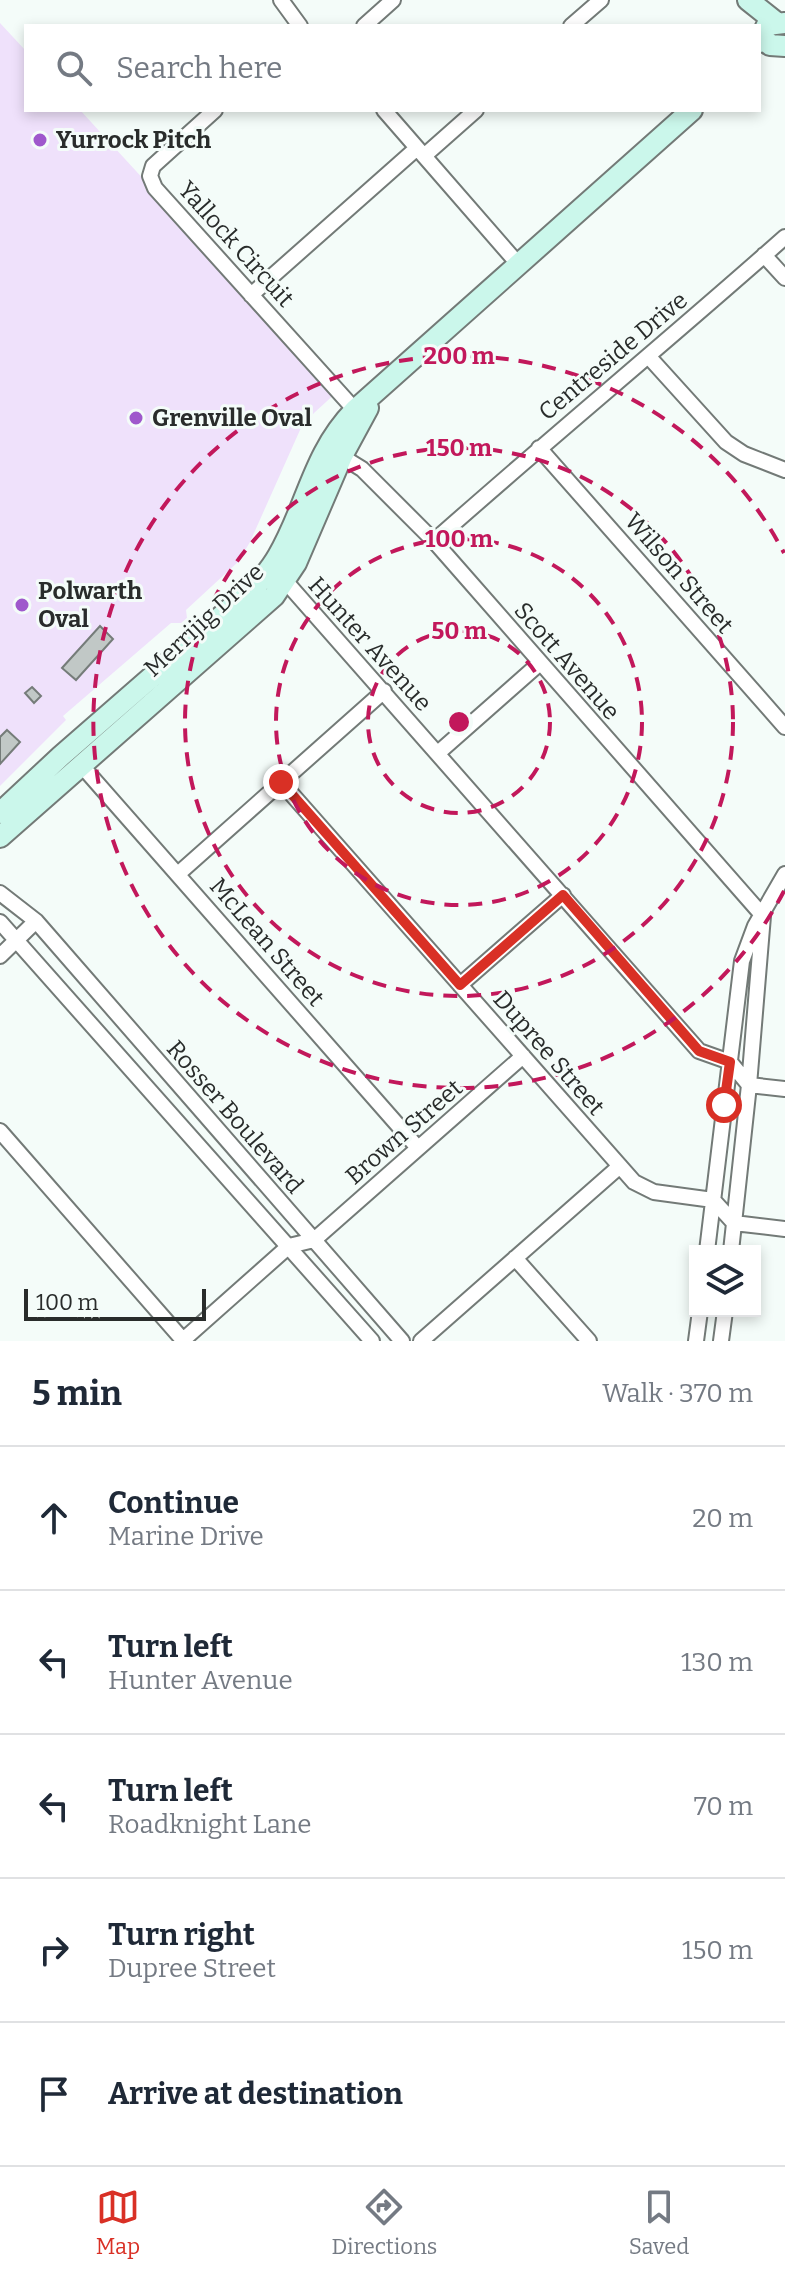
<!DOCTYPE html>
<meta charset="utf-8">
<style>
:root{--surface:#fff;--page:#f2f2f3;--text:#1f2937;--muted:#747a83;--line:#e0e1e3;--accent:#d93025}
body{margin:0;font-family:Bitter,serif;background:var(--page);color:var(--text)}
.controls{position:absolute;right:24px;bottom:24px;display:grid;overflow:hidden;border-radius:0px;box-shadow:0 4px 12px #0003}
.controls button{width:72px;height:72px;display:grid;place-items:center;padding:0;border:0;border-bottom:2px solid var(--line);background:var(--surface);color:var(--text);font:40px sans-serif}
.scale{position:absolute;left:24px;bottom:20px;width:182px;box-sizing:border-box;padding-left:8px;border:4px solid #292c2b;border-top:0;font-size:22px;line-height:28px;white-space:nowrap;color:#292c2b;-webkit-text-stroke:6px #f4fcf9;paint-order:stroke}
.stop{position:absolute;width:24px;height:24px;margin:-18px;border:6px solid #d93025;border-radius:50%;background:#fff}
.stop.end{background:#d93025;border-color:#fff;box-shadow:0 2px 8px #0008}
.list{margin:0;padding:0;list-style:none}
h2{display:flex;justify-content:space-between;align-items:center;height:104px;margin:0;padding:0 32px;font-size:34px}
h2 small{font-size:26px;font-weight:400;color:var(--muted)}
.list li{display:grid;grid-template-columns:52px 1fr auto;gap:24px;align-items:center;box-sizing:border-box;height:144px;padding:0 32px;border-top:2px solid var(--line)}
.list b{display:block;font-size:30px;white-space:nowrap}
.list p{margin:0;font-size:26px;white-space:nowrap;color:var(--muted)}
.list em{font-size:26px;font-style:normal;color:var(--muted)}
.icon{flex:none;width:44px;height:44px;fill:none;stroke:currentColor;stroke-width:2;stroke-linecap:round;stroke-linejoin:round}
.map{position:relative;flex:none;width:785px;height:1341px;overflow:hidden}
.search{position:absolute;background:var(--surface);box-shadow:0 4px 12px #0003;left:24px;right:24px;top:24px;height:88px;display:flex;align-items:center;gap:20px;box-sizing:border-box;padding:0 28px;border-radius:0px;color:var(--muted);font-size:30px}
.sheet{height:824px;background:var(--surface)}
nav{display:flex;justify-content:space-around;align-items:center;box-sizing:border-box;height:112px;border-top:2px solid var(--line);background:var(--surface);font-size:22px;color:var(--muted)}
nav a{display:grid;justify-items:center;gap:4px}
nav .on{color:var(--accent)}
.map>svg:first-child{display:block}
.green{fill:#efe1fb}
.building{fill:#c1c8c6;stroke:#757c79;stroke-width:2}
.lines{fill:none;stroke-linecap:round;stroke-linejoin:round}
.street-casing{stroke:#737a77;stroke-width:18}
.secondary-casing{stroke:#737a77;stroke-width:24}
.street{stroke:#fff;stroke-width:14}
.secondary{stroke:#cbf7eb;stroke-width:20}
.route{stroke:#d93025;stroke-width:10}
.ring{fill:none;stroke:#c2185b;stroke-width:4;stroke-dasharray:14 10}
.poi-dot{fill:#9f58cc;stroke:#f4fcf9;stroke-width:3}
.labels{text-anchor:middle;stroke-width:6;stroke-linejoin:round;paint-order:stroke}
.poi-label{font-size:24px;font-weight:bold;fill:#292c2b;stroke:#f4fcf9;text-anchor:start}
.street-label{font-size:24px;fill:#292c2b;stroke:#f4fcf9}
.centre{fill:#c2185b;stroke:#f4fcf9;stroke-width:4}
.ring-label{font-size:24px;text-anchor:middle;font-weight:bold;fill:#c2185b;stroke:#f4fcf9;stroke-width:6;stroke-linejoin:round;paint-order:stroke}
</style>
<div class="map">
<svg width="785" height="1341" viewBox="0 0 785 1341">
<rect width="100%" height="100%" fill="#f4fcf9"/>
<path class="green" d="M0 23 26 51V110H80L338 391 314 413 300 430 250 542 238 562 186 610 187 618 181 623H171L63 716 66 720 0 786Z"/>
<path class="building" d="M100 626 113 639 76 680 62 668Z
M32 687 41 696 34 703 25 693Z
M7 730 20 742 0 764V737Z"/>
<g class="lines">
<defs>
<path id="street" d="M281 0 300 26
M364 26 393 0
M571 26 601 0
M215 110 153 166 150 176 155 188 355 410
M384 110 519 265
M424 156 476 110
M764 255 785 278
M251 295 417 148
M649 357 726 442 744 454 785 470
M539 448 785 727
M336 453 362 469 434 541 763 916
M434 541C550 438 669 340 785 237
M280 575 699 1051 730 1062 749 1085 785 1089
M438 753 540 663
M82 766 418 1148
M281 782 634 1182 654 1192 713 1200 734 1223 785 1229
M178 874 384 691
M0 893 36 921 402 1341
M0 922 372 1341
M0 956 36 921
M460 985 563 895
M0 1131 183 1340
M707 1251 742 961 755 926 785 874
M731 1251 749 1085 763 916
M515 1258 589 1341
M182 1341 289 1246 314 1240 523 1056
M421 1341 620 1166
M696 1341 700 1311
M721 1341 725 1311"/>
<path id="secondary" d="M748 0 777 23
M763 37 770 45 785 46
M759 42 767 25 785 23
M0 813 61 756 256 586C264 576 272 567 278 556 307 507 312 454 355 410L692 110
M0 837 274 596 296 563 342 456 368 408"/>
</defs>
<use href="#street" class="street-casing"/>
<use href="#secondary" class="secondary-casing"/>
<use href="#street" class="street"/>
<use href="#secondary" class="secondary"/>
</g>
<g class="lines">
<path class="route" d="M281 782 460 985 563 895 699 1051 730 1062 724 1105"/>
</g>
<g class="ring">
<circle cx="459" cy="722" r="91"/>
<circle cx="459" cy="722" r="183"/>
<circle cx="459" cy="722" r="274"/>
<path d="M784 891A366 366 0 1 1 784 553"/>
</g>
<g class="poi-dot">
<circle cx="40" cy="140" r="8"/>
<circle cx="136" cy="418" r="8"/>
<circle cx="22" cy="605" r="8"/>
</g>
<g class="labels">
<g class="poi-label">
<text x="56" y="148">Yurrock Pitch</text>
<text x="152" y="426">Grenville Oval</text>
<text x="38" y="599">Polwarth<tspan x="38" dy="28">Oval</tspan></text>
</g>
<g class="street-label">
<text transform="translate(236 244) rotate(48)" y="8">Yallock Circuit</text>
<text transform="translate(613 356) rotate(-40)" y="8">Centreside Drive</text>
<text transform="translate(679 573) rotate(49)" y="8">Wilson Street</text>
<text transform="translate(204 620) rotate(-43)" y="8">Merrijig Drive</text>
<text transform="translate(370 644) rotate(48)" y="8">Hunter Avenue</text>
<text transform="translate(567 661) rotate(49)" y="8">Scott Avenue</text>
<text transform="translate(267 942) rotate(49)" y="8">McLean Street</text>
<text transform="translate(549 1053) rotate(49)" y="8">Dupree Street</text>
<text transform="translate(235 1117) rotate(49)" y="8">Rosser Boulevard</text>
<text transform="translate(404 1132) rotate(-41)" y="8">Brown Street</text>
</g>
</g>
<circle cx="459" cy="722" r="12" class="centre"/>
<g class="ring-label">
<text x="459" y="364">200 m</text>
<text x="459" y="456">150 m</text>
<text x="459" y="547">100 m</text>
<text x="459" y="639">50 m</text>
</g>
</svg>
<div class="controls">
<button><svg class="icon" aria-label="layers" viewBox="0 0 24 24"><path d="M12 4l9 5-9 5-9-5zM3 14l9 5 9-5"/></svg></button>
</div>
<div class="scale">100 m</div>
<div class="stop" style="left:724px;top:1105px"></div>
<div class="stop end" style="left:281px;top:782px"></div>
<div class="search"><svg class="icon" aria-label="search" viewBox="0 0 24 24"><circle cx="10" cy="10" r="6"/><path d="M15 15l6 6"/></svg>Search here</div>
</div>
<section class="sheet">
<h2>5 min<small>Walk · 370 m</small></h2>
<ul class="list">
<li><svg class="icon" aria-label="ahead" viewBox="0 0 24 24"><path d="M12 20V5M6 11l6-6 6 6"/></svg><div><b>Continue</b><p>Marine Drive</p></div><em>20 m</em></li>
<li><svg class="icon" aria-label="left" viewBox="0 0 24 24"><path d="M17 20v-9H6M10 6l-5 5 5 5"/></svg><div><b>Turn left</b><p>Hunter Avenue</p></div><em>130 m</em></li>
<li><svg class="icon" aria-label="left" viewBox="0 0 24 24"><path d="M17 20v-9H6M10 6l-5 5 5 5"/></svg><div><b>Turn left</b><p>Roadknight Lane</p></div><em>70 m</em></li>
<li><svg class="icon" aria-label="right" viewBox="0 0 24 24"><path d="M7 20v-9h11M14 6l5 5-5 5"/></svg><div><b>Turn right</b><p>Dupree Street</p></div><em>150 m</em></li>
<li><svg class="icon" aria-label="arrive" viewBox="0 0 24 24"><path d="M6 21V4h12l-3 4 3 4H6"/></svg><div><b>Arrive at destination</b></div></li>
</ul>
</section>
<nav>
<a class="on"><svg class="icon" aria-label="map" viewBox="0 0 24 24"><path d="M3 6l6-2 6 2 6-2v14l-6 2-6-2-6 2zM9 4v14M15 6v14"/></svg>Map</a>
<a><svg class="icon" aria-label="directions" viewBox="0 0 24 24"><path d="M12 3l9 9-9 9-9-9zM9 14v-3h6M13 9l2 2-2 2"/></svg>Directions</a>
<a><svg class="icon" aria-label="saved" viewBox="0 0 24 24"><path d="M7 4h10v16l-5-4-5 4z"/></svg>Saved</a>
</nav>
